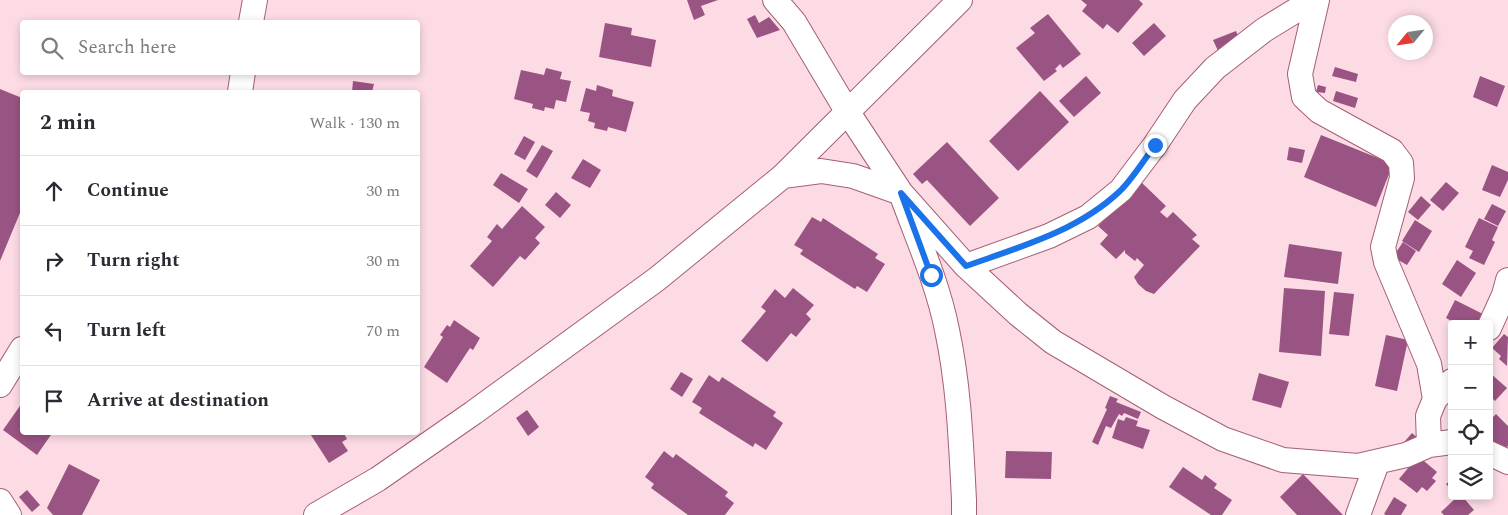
<!DOCTYPE html>
<meta charset="utf-8">
<style>
:root{--surface:#fff;--page:#f2f2f3;--text:#2b2b33;--muted:#7c7c81;--line:#e1e1e2}
body{margin:0;font-family:Spectral,serif;background:var(--page);color:var(--text)}
.controls{position:absolute;right:15px;bottom:15px;display:grid;overflow:hidden;border-radius:5px;box-shadow:0 2px 8px #0003}
.controls button{width:45px;height:45px;display:grid;place-items:center;padding:0;border:0;border-bottom:1px solid var(--line);background:var(--surface);color:var(--text);font:25px sans-serif}
.compass{position:absolute;left:1388px;top:15px;width:45px;height:45px;border-radius:50%;background:var(--surface);box-shadow:0 2px 8px #0003;rotate:241deg}
.stop{position:absolute;width:15px;height:15px;margin:-11px;border:4px solid #1a73e8;border-radius:50%;background:#fff}
.stop.end{background:#1a73e8;border-color:#fff;box-shadow:0 1px 5px #0008}
.list{margin:0;padding:0;list-style:none}
h2{display:flex;justify-content:space-between;align-items:center;height:65px;margin:0;padding:0 20px;font-size:21px}
h2 small{font-size:16px;font-weight:400;color:var(--muted)}
.list li{display:grid;grid-template-columns:32px 1fr auto;gap:15px;align-items:center;box-sizing:border-box;height:70px;padding:0 20px;border-top:1px solid var(--line)}
.list b{display:block;font-size:19px;white-space:nowrap}
.list em{font-size:16px;font-style:normal;color:var(--muted)}
.icon{flex:none;width:28px;height:28px;fill:none;stroke:currentColor;stroke-width:2;stroke-linecap:round;stroke-linejoin:round}
.map{position:relative;flex:none;width:1508px;height:515px;overflow:hidden}
.search{position:absolute;background:var(--surface);box-shadow:0 2px 8px #0003;left:20px;top:20px;width:400px;height:55px;display:flex;align-items:center;gap:12px;box-sizing:border-box;padding:0 18px;border-radius:5px;color:var(--muted);font-size:19px}
.panel{position:absolute;background:var(--surface);box-shadow:0 2px 8px #0003;left:20px;top:90px;width:400px;height:345px;border-radius:5px}
.map>svg:first-child{display:block}
.building{fill:#995483}
.lines{fill:none;stroke-linecap:round;stroke-linejoin:round}
.minor-casing{stroke:#a55f75;stroke-width:26}
.minor{stroke:#fff;stroke-width:24}
.route{stroke:#1a73e8;stroke-width:6}
</style>
<div class="map">
<svg width="1508" height="515" viewBox="0 0 1508 515">
<rect width="100%" height="100%" fill="#fcdbe4"/>
<path class="building" d="M687 0H718L701 6 705 15 694 20Z
M1081 0H1139L1143 4 1118 33 1107 24 1103 29 1082 11 1087 5Z
M1048 14 1081 54 1063 68 1060 64 1055 69 1057 71 1044 81 1016 48 1035 33 1030 28Z
M755 15 759 23 769 17 780 30 757 38 747 19Z
M605 23 632 28 631 35 656 40 651 67 599 57Z
M1154 23 1166 36 1144 56 1132 43Z
M1236 31 1241 43 1219 53 1213 40Z
M1335 67 1358 74 1356 82 1332 76Z
M546 68 562 72 560 79 571 81 566 102 556 100 554 109 545 107 544 111 532 108 533 104 514 99 521 70 544 75Z
M1086 76 1101 93 1074 117 1059 101Z
M1480 76 1505 86 1497 107 1473 97Z
M353 81 374 84 372 92H352Z
M597 85 613 90 612 96 634 102 626 132 608 127 607 131 594 128 595 123 588 121 590 113 580 111 586 88 596 91Z
M1318 85 1326 87 1325 93 1316 92Z
M0 89 22 98V208L0 261Z
M1040 91 1069 122 1018 171 989 141Z
M1336 91 1358 98 1355 108 1333 101Z
M1321 135 1393 164 1376 207 1304 177Z
M524 136 535 142 525 160 514 154Z
M947 142 999 198 970 226 927 180 922 184 913 174Z
M542 145 553 151 537 178 526 171Z
M1289 147 1305 150 1302 163 1287 160Z
M583 159 601 170 590 188 571 178Z
M1492 165 1508 172V180L1500 197 1482 190Z
M501 173 528 189 519 203 493 185Z
M1141 182 1166 206 1160 212 1167 218 1173 212 1197 235 1192 239 1200 246 1154 294 1146 291 1138 284 1134 277 1144 265 1137 258 1135 261 1125 253V250L1116 259 1100 244 1108 235 1098 226Z
M1446 182 1459 193 1443 211 1430 200Z
M556 192 571 205 560 218 545 205Z
M1421 196 1431 205 1418 220 1408 212Z
M1492 204 1506 211 1498 226 1484 219Z
M522 206 545 227 535 238 540 243 525 260 520 256 493 287 470 266 492 241 487 237 497 224 502 229Z
M812 217 821 222 823 218 878 254 875 258 885 264 867 292 857 286 855 289 800 254 803 250 794 245Z
M1479 218 1498 227 1492 240 1495 242 1484 265 1469 258 1473 251 1465 247Z
M1415 220 1432 231 1419 252 1402 241Z
M1403 242 1416 251 1407 265 1393 257Z
M1289 244 1342 252 1338 284 1284 277Z
M1457 260 1476 273 1461 297 1442 284Z
M793 288 814 305 806 314 811 319 796 337 791 333 767 362 741 341 766 311 761 307 775 289 785 298Z
M1284 288 1325 291 1321 356 1279 352Z
M1334 292 1354 294 1349 336 1329 334Z
M1455 300 1483 314 1479 324H1457L1446 318Z
M454 320 480 338 473 350 470 348 447 383 424 367 443 337 440 335 447 325 450 327Z
M1504 334 1508 337 1507 366 1499 359 1501 356 1492 348Z
M1386 335 1408 340 1397 391 1375 386Z
M681 372 693 379 682 397 670 389Z
M1489 372 1507 388 1495 401 1492 398 1489 402Z
M1259 373 1289 382 1281 408 1252 400Z
M709 375 719 382 722 377 776 412 773 416 783 423 766 450 755 443 753 447 699 413 702 408 692 402Z
M1110 396 1118 399 1116 402 1141 412 1138 419 1124 413 1122 416 1119 414 1111 428 1106 426 1098 445 1092 442 1107 409 1105 408Z
M22 403V432H53L37 455 3 430Z
M527 410 539 427 528 436 516 418Z
M1496 414 1508 426V446L1502 451 1493 441 1489 445V421Z
M1126 417 1138 421 1136 426 1150 430 1143 449 1112 438 1118 419 1124 421Z
M309 432H343L347 439 342 442 348 451 329 463Z
M1412 433 1419 439 1413 447 1405 441Z
M664 451 673 458 676 454 728 492 725 496 734 503 725 515H688L651 488 654 484 645 477Z
M1006 451 1052 452 1051 479 1005 478Z
M1418 456 1437 472 1432 478 1436 481 1427 491 1422 487 1417 493 1399 479Z
M69 464 100 480 82 515H53L47 508Z
M1183 467 1202 480 1205 475 1217 484 1214 488 1232 500 1222 515H1211L1169 487Z
M1303 474 1343 515H1297L1280 497Z
M1452 479V490L1446 484Z
M27 490 40 505 32 512 19 497Z
M1458 496H1462L1474 510 1468 515H1444L1441 512Z
M1394 497 1407 505 1401 515H1386L1384 514Z"/>
<g class="lines">
<defs>
<path id="minor" d="M775 0 794 22 847 111 901 193 966 266 1018 314 1053 342 1163 407 1223 439 1283 460 1358 466 1406 455 1429 445 1452 442
M1317 0 1300 74 1304 97 1319 111 1392 151 1401 163 1402 178 1383 247 1386 262 1429 364 1435 399
M251 22 255 0
M240 92 243 72
M783 176 821 171 853 176 901 193C917 237 938 284 947 330 959 386 961 443 964 500V515
M966 266 1049 236 1088 217 1121 190 1155 145 1185 100 1215 68 1264 30 1313 0
M1489 328 1504 295 1508 280
M0 385 22 349
M1429 445 1428 416 1435 399 1452 381
M1489 453 1508 462
M0 501 9 515
M316 515 378 479 473 413 657 279 783 176 960 0
M1358 515 1377 463"/>
</defs>
<use href="#minor" class="minor-casing"/>
<use href="#minor" class="minor"/>
</g>
<g class="lines">
<path class="route" d="M931 275 901 193 966 266C1020 247 1078 231 1120 191 1133 178 1144 160 1155 145"/>
</g>
</svg>
<div class="controls">
<button>+</button>
<button>−</button>
<button><svg class="icon" aria-label="locate" viewBox="0 0 24 24"><circle cx="12" cy="12" r="6"/><path d="M12 2v4M12 18v4M2 12h4M18 12h4"/></svg></button>
<button><svg class="icon" aria-label="layers" viewBox="0 0 24 24"><path d="M12 4l9 5-9 5-9-5zM3 14l9 5 9-5"/></svg></button>
</div>
<svg class="compass" viewBox="-18 -18 36 36"><path d="M0-13l5 13h-10z" fill="#e53935"/><path d="M0 13l5-13h-10z" fill="#7c7c81"/></svg>
<div class="stop" style="left:931px;top:275px"></div>
<div class="stop end" style="left:1155px;top:145px"></div>
<div class="search"><svg class="icon" aria-label="search" viewBox="0 0 24 24"><circle cx="10" cy="10" r="6"/><path d="M15 15l6 6"/></svg>Search here</div>
<section class="panel">
<h2>2 min<small>Walk · 130 m</small></h2>
<ul class="list">
<li><svg class="icon" aria-label="ahead" viewBox="0 0 24 24"><path d="M12 20V5M6 11l6-6 6 6"/></svg><div><b>Continue</b></div><em>30 m</em></li>
<li><svg class="icon" aria-label="right" viewBox="0 0 24 24"><path d="M7 20v-9h11M14 6l5 5-5 5"/></svg><div><b>Turn right</b></div><em>30 m</em></li>
<li><svg class="icon" aria-label="left" viewBox="0 0 24 24"><path d="M17 20v-9H6M10 6l-5 5 5 5"/></svg><div><b>Turn left</b></div><em>70 m</em></li>
<li><svg class="icon" aria-label="arrive" viewBox="0 0 24 24"><path d="M6 21V4h12l-3 4 3 4H6"/></svg><div><b>Arrive at destination</b></div></li>
</ul>
</section>
</div>
